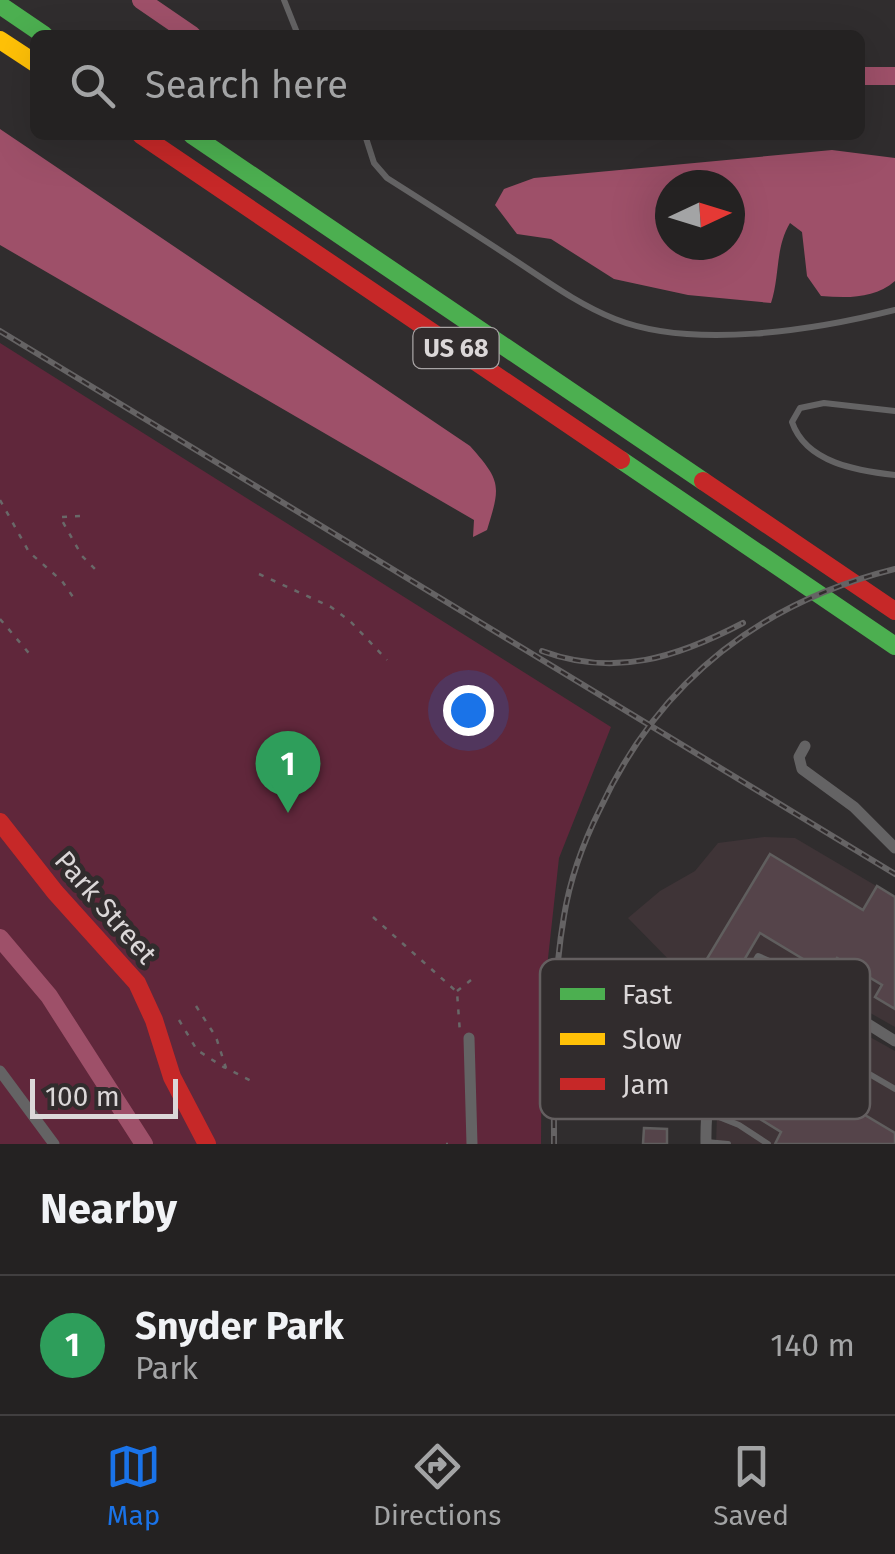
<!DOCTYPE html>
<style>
:root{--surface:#242222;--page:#302f2f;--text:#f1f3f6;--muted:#a3a4a5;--line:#413f40;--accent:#1a73e8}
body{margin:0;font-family:"Fira Sans",sans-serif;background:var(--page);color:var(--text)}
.compass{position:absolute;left:655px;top:170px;width:90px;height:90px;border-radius:50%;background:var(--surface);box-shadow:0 10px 40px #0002;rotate:86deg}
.scale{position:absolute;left:30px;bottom:25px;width:148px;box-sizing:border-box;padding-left:10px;border:5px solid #dbd7d8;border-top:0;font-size:28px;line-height:35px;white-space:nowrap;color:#dbd7d8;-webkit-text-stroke:8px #312c2d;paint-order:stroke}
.you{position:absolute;left:468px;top:710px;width:35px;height:35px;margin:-25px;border:8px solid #fff;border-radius:50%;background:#1a73e8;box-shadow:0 0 0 15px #1a73e833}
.badge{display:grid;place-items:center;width:65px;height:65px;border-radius:50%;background:var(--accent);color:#fff;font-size:32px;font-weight:700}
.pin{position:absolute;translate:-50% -82px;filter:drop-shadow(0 2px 5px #0008)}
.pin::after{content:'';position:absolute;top:52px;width:35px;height:30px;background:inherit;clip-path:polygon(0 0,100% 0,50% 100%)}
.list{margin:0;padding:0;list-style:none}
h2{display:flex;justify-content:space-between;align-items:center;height:130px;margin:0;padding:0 40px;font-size:42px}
h2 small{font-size:32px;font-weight:400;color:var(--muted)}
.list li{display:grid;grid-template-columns:65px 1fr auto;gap:30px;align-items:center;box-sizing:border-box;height:140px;padding:0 40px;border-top:2px solid var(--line)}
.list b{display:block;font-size:38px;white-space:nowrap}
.list p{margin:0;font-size:32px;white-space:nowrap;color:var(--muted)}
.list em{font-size:32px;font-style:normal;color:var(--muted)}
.icon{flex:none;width:55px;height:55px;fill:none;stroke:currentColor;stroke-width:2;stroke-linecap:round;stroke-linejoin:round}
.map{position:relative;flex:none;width:895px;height:1144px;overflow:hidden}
.search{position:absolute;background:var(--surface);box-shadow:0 10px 40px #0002;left:30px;right:30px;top:30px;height:110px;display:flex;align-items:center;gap:25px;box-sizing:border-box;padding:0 35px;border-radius:15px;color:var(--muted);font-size:38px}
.sheet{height:270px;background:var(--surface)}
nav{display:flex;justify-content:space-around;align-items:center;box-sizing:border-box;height:140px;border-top:2px solid var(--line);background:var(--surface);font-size:28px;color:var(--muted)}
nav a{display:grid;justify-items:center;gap:5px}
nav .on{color:var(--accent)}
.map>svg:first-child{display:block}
.built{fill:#3f3437}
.green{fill:#60273b}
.water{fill:#9e5069;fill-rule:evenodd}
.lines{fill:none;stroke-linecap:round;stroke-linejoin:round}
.river{stroke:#9e5069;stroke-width:18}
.building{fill:#55444a;stroke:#605e5e;stroke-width:2.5}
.path{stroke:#696868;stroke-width:2.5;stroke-dasharray:5 8;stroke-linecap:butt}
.lane{stroke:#646364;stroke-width:6}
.street{stroke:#646364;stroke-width:11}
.fast{stroke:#4caf50;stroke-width:18}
.slow{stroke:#ffc107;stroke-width:18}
.jam{stroke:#c62828;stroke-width:18}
.rail-casing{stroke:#656364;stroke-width:6}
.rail{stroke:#312c2d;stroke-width:2.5;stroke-dasharray:8;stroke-linecap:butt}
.labels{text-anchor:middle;stroke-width:10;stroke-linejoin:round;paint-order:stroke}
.shield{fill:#312c2d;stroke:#a8a4a5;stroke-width:2.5}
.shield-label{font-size:25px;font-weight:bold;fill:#dbd7d8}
.street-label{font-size:28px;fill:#dbd7d8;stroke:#312c2d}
.key{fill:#312c2d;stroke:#645f60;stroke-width:2.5}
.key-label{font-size:28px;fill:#dbd7d8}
</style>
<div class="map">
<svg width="895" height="1144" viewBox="0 0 895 1144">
<rect width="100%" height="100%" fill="#302d2e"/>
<path class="built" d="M764 837 795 838 895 897V1027L826 988H780L756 994 725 1017 628 918 660 891 695 871 718 843Z
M804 1007 827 1013 895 1051V1144H716L718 1086 727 1057 745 1029 774 1011Z"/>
<path class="green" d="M0 343 611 727 559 858 542 1013 541 1144H0Z"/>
<path class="water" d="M0 129 470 446C501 481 501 485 487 530L473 537 474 520 0 245Z
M832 150 895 158V281C874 299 848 298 821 296L807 276 802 232 790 223C775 248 780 276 771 303L688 295 614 279 551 239 517 234 495 205 504 189 534 178ZM730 185V245H670V185Z"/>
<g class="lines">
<path class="river" d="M141 0 192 35
M860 76H895
M0 938 49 996 144 1144"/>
</g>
<path class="building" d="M770 854 863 910 877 886 895 897V1009L875 997 882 985 837 958 830 969 823 971 760 933 727 989 699 972Z
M788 1051 826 1073 818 1087 895 1133V1144H775L781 1132 752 1114Z
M644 1128 667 1129V1144H643Z"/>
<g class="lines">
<path class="path" d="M0 500 29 552 62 581 73 597
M80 516 60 517 82 556 99 573
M259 574 331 607 350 621 387 660
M0 619 33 658
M373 917 457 992 460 1033
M457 991 471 980
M196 1006 216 1037 226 1068 253 1082
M179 1020 197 1050 225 1068
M446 1144H448"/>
<path class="lane" d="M284 0 298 35
M365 135 374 163 387 178C428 204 469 230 510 257 544 279 577 304 615 319 693 350 816 330 895 310
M895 411 824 403 800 408 792 422C806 463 858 471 895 475
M626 986C629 978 631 971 641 969 661 964 720 1013 739 1026
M804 999V983L839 974 859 988 847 1011
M749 1017 736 994 758 956 799 974 804 983
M865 1023 848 1056 859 1068 895 1089
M646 1038 719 1058
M727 1045C750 1045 768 1033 791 1029 814 1026 835 1034 855 1043
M709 1113 739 1125 768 1144
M706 1142 728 1144"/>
<path class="street" d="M805 746 799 757 802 769 854 807 895 848
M469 1038 472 1144
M0 1071 54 1144
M706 1144C705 1089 716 1027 773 1006 788 1000 803 998 819 1001 846 1007 871 1027 895 1041"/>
<path class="fast" d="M0 5 44 35
M192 135 703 481
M621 460 895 646"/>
<path class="slow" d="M0 40 35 63"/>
<path class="jam" d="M141 135 621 460
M703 481 895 611
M0 822 55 892 137 983 154 1020 172 1077 207 1144"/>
<defs>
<path id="rail" d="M0 331 895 874
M542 651C615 678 678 657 743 623
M554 1144C554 1069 551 991 564 916 570 879 583 843 600 809 659 682 759 603 895 569"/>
</defs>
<use href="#rail" class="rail-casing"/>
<use href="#rail" class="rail"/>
</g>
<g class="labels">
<rect class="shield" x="413.5" y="328" width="85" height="40" rx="8"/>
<g class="shield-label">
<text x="456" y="357">US 68</text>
</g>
<g class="street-label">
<text transform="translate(106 907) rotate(49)" y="10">Park Street</text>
</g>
</g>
<rect x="540" y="959" width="330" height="160" rx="15" class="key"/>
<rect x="560" y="988" width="45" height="12" fill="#4caf50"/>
<rect x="560" y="1033" width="45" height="12" fill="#ffc107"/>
<rect x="560" y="1078" width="45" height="12" fill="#c62828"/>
<g class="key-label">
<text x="622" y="1004">Fast</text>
<text x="622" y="1049">Slow</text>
<text x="622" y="1094">Jam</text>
</g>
</svg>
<svg class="compass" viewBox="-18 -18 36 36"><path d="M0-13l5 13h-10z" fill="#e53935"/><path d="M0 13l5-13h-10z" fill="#a3a4a5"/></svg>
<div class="scale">100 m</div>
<div class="you"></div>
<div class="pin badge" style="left:288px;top:813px;background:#2e9e5b">1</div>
<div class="search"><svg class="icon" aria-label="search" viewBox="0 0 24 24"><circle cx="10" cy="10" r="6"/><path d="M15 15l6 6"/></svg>Search here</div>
</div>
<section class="sheet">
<h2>Nearby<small></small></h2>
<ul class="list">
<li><span class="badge" style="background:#2e9e5b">1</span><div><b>Snyder Park</b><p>Park</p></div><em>140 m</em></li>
</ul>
</section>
<nav>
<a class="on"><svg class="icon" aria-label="map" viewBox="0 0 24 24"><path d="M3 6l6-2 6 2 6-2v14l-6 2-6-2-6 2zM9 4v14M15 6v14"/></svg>Map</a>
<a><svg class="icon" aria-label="directions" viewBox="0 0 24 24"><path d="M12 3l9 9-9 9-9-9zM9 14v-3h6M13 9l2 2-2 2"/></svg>Directions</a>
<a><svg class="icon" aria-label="saved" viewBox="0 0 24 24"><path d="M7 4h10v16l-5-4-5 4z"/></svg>Saved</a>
</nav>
